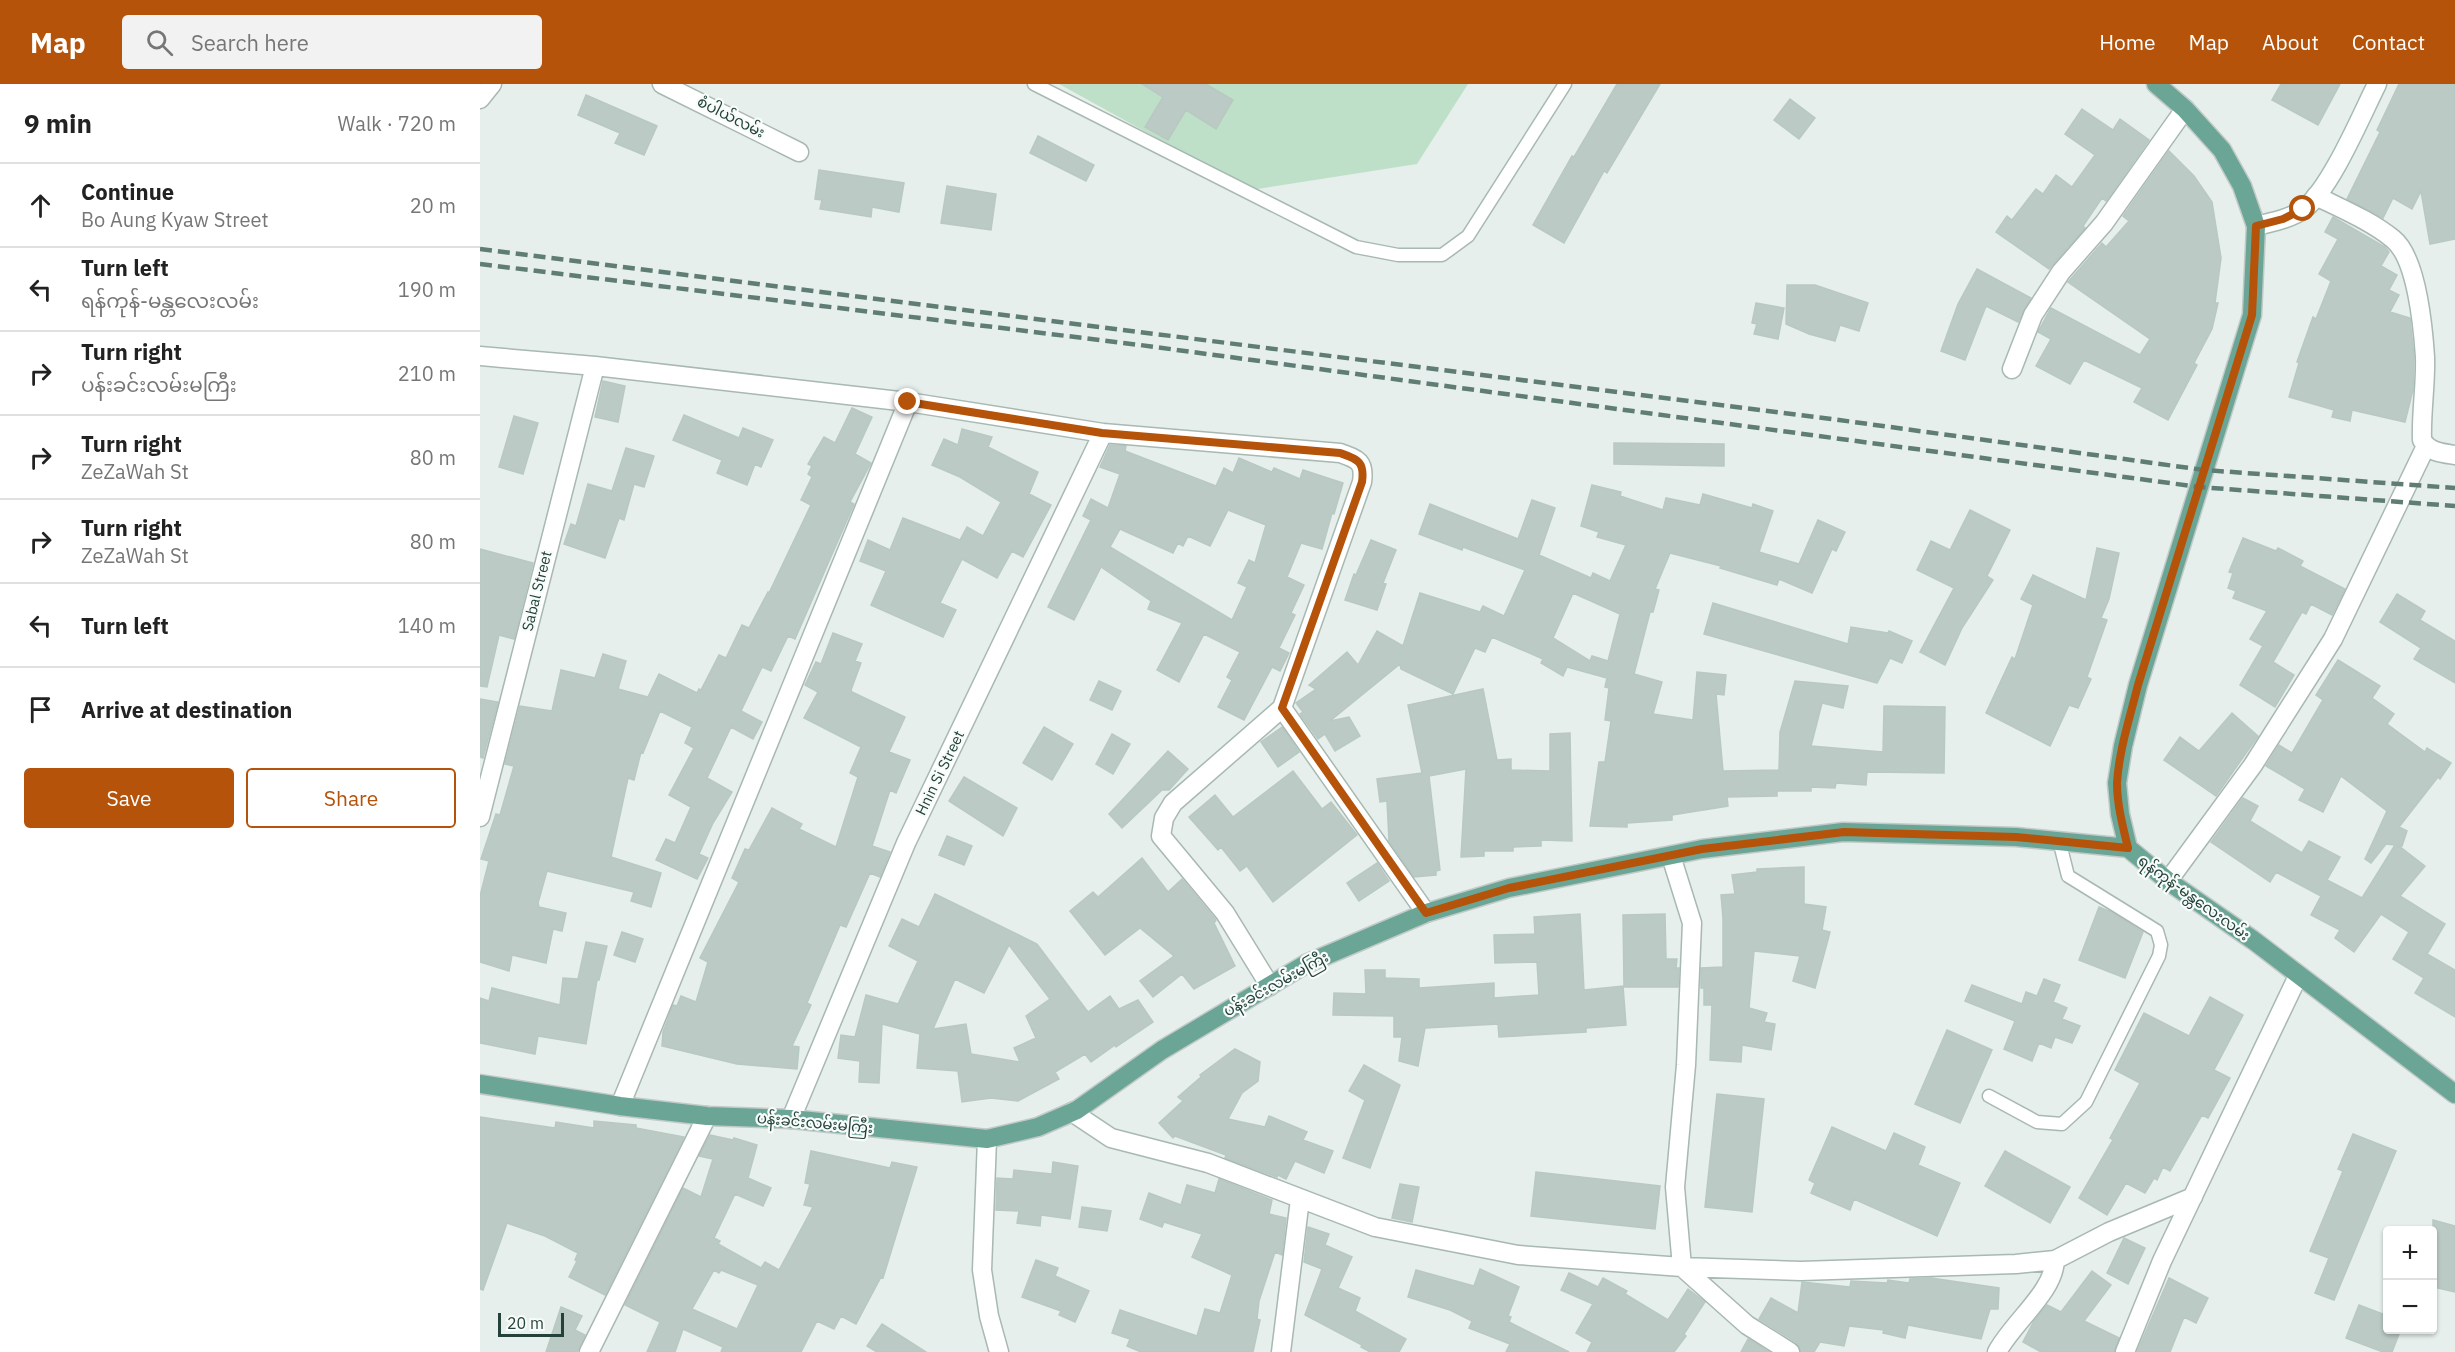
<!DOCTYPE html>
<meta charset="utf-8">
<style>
:root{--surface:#fff;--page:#f2f2f2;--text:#222;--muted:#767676;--line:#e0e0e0;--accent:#b45309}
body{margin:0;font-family:"IBM Plex Sans","Noto Sans Myanmar",sans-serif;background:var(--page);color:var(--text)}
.controls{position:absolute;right:18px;bottom:18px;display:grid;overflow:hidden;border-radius:6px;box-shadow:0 2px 4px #0004}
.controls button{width:54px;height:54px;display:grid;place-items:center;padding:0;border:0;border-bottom:2px solid var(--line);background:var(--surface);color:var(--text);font:30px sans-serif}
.scale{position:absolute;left:18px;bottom:15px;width:66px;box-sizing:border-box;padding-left:6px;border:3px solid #24423a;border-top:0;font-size:16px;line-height:21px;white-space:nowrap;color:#24423a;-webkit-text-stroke:4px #f7fbf9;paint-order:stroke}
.stop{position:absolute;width:18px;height:18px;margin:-14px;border:4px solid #b45309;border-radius:50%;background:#fff}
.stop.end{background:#b45309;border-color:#fff;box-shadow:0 2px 6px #0008}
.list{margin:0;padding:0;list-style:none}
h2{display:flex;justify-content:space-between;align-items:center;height:78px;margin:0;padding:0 24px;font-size:26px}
h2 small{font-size:20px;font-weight:400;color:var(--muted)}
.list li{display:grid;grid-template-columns:39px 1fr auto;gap:18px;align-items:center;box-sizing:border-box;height:84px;padding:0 24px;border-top:2px solid var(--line)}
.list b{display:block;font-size:22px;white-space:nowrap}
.list p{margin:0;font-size:20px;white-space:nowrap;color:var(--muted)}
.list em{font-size:20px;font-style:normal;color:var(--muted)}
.actions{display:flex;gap:12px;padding:18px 24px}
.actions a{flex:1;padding:14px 0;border:2px solid var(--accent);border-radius:6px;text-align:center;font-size:21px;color:var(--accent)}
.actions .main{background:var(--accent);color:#fff}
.icon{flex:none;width:33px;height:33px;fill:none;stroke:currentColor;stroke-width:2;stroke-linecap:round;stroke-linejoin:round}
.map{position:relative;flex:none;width:1975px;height:1268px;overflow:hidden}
header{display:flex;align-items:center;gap:36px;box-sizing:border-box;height:84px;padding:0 30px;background:var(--accent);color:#fff}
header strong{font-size:28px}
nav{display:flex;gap:33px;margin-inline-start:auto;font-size:21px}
.search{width:420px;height:54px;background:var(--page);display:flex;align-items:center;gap:15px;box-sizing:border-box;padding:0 21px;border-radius:6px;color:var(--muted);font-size:22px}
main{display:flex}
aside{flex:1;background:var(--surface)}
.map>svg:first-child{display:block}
.green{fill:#bfe0c8}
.building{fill:#bbcac4;stroke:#b8c9c2;stroke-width:1.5;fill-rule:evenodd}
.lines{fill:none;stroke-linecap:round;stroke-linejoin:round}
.lane-casing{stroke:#a8b8b2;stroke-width:15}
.street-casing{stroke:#a8b8b2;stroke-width:21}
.secondary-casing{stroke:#a4bbb3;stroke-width:21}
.primary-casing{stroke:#c2cac8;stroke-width:21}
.lane{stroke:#fff;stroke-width:12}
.street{stroke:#fff;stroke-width:18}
.secondary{stroke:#fff;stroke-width:18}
.primary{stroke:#6aa596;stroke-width:18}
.rail{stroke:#5f7d75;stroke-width:4.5;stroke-dasharray:12 6;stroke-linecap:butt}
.route{stroke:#b45309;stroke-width:8}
.labels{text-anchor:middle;stroke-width:4.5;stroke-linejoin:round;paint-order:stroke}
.street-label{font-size:15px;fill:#24423a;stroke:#f7fbf9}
</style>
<header>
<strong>Map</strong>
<div class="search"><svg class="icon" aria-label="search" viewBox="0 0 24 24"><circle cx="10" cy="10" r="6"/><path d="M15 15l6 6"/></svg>Search here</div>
<nav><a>Home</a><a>Map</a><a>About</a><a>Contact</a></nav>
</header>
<main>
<aside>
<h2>9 min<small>Walk · 720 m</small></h2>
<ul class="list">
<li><svg class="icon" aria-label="ahead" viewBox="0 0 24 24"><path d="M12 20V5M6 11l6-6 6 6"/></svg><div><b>Continue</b><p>Bo Aung Kyaw Street</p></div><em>20 m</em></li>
<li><svg class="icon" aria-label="left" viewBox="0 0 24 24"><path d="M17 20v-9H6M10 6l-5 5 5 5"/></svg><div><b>Turn left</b><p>ရန်ကုန်-မန္တလေးလမ်း</p></div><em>190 m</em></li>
<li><svg class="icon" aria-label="right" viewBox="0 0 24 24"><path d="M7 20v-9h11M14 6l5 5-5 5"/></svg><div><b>Turn right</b><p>ပန်းခင်းလမ်းမကြီး</p></div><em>210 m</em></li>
<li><svg class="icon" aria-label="right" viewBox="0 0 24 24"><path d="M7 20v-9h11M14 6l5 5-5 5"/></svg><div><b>Turn right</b><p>ZeZaWah St</p></div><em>80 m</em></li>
<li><svg class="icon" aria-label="right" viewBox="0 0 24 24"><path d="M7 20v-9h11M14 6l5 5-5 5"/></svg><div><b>Turn right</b><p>ZeZaWah St</p></div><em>80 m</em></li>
<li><svg class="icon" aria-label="left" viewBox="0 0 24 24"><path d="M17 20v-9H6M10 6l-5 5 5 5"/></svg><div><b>Turn left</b></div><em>140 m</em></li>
<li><svg class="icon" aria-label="arrive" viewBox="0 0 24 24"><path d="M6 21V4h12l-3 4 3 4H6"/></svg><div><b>Arrive at destination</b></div></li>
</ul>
<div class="actions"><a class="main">Save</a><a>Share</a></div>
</aside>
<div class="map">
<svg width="1975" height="1268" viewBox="0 0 1975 1268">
<rect width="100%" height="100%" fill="#e6efeb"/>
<path class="green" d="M579 0H988L937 80 771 106Z"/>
<path class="building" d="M662 0H726L753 16 736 45 706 26 688 56 665 43 683 13Z
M1137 0H1180L1127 89 1124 87 1084 159 1053 141 1092 72 1094 73Z
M1801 0H1860L1838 41 1792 16Z
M1919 0H1975V155L1950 160 1941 107 1932 125 1913 114 1903 134 1867 115 1900 48 1897 46Z
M106 11 177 42 164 71 135 59 140 49 98 31Z
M1310 15 1335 34 1319 55 1294 36Z
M1602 25 1633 46 1640 35 1669 56 1626 117 1622 114 1603 142 1605 144 1569 185 1516 148 1527 132 1532 136 1556 105 1563 110 1576 91 1592 103 1615 71 1585 50Z
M558 52 614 81 606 97 550 69Z
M1689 67 1714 92 1732 118 1741 174 1735 219H1738L1732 245 1714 279 1717 281 1688 336 1654 318 1662 304 1604 276 1590 300 1556 282 1571 255 1558 248 1571 224 1660 271 1670 255 1588 198 1622 159 1626 163 1649 137 1643 132Z
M339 86 424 99 419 128 392 123 391 133 340 125 342 116 335 115Z
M467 102 516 110 511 146 461 139Z
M1853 133 1905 163 1909 168 1901 182 1917 191 1909 206 1919 211 1910 228 1930 234 1934 273 1933 306 1925 338 1872 326 1870 337 1852 333 1854 326 1809 313 1819 279 1817 278 1833 233 1836 235 1851 197 1839 190 1858 155 1845 148Z
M1497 185 1551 214 1538 238 1506 222 1485 276 1461 267 1478 220Z
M1307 201H1335L1388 219 1379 247 1360 241 1355 257 1329 250 1306 240Z
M1276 219 1304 224 1298 255 1274 250 1277 240 1272 239Z
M123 297 145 302 138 338 115 333Z
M372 324 392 333 375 370 391 379 370 418 374 420 315 555 308 552 291 587 282 583 261 627 282 638 273 655 251 643 227 694 252 708 233 739 219 770 228 774 217 795 176 776 186 755 195 759 211 723 189 711 214 664 205 659 212 643 180 627 163 669 161 668 154 696 148 694 131 773 181 789 171 823 151 817 154 808 67 787 58 819 59 823 86 829 82 847 73 845 66 879 32 871 29 887 0 878V812L9 777 1 775 16 730 20 731 34 682 25 680 40 622 72 627 81 586 115 594 123 570 146 577 138 605 168 613 179 590 217 609 219 605 221 606 239 571 246 574 262 541 269 544 288 508 289 509 331 421 321 416 332 393 328 390 332 382 328 380 344 353 355 359Z
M204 331 259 354 263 344 293 356 281 383 275 380 267 401 237 389 242 376 193 356Z
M34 332 58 339 43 390 19 383Z
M482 345 512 353 508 363 558 388 549 410 571 421 543 473 532 467 517 494 482 475 460 519 476 526 463 553 391 521 406 487 380 477 388 456 410 466 423 434 480 456 487 443 503 452 521 418 480 393 452 381 464 355 478 361Z
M1134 359 1244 360V382L1134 380Z
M630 361 646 362 645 367 736 402 744 384 753 389 759 374 792 388 794 384 820 395 823 386 863 399 854 430 852 429 842 465 821 459 807 493 824 501 811 529 815 531 799 564 809 569 800 587 792 583 764 636 738 623 752 596 747 593 760 568 724 550 699 598 677 586 702 539 668 525 671 517 621 483 594 536 568 523 611 436 603 432 611 415 628 424 640 390 620 383ZM748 426 786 441 775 479 769 476 758 499 767 503 752 536 630 463 640 445 693 469 698 459 703 462 708 452 730 462Z
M146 364 174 372 164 403 154 400 144 436 139 434 125 474 84 460 91 440 96 442 108 400 132 407Z
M1112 401 1141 408 1140 412 1183 426 1186 414 1220 421 1223 410 1272 424 1273 420 1293 427 1279 468 1319 480 1338 436 1365 448 1356 467 1352 465 1332 509 1299 495 1297 501 1240 484 1241 482 1190 469 1175 505 1179 506 1173 528H1170L1154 590 1182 598 1173 630 1213 636 1217 588 1246 591 1244 611 1236 610 1243 687 1299 686 1300 648 1315 597 1368 602 1363 624 1342 619 1331 662 1403 668 1404 622 1465 623 1464 689 1387 688 1386 701 1356 699 1355 704 1331 703V707H1297V712L1247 713 1248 722 1192 731V736L1147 739V743L1110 742 1119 678H1125L1131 637 1125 636 1129 604 1125 603 1127 594 1087 583 1083 592 1061 579 1063 575 1012 553 1005 568 995 564 973 610 921 585 920 580 850 637 869 633 880 652 855 667 845 650 838 655 820 630 823 628 816 619 836 605 829 601 867 568 878 581 897 547 923 562 940 509 1000 528 1003 522 1024 532 1045 486 983 463 982 466 939 450 950 420 1038 455 1052 416 1075 424 1059 471 1111 494 1113 489 1130 497 1146 461 1117 453 1119 448 1101 442ZM1093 509 1140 530 1128 577 1112 572 1110 577 1073 554Z
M1490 426 1530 446 1507 492 1513 496 1482 544 1465 581 1440 568 1474 504 1437 486 1451 457 1470 466Z
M1763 454 1796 467 1798 464 1823 477 1820 482 1865 505 1852 531 1831 520 1826 530 1822 528 1793 578 1814 591 1795 623 1760 601 1783 562 1770 555 1787 527 1753 514 1756 507 1748 504 1753 489 1749 488Z
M891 456 916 466 903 499 906 500 897 526 865 516 874 490 876 491Z
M1617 464 1639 469 1629 515 1621 534 1627 536 1607 593 1611 595 1598 624 1589 621 1570 662 1506 629 1532 573 1535 575 1553 521 1541 515 1553 491 1606 516Z
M0 465 53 479 34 555 19 551 7 603 0 602Z
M1917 510 1945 527 1940 536 1975 557V599L1934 575 1941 564 1900 538Z
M1233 519 1368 560 1371 543 1408 549 1409 547 1432 557 1422 579 1410 574 1397 599 1224 550Z
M353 549 382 560 375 577 381 579 371 606 372 608 425 633 409 668 430 676 416 709 410 706 392 762 410 768 400 793 390 789 366 843 360 841 327 919 331 921 312 962 319 963 317 985 257 980 182 962 183 948 193 921 197 922 201 912 216 918 228 878 220 874 259 798 252 794 265 765 269 766 292 724 322 740 319 745 356 763 378 693 370 689 381 663 324 634 338 608 325 601 336 578 341 580Z
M1858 576 1900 602 1892 614 1914 630 1907 640 1945 668 1947 664 1971 679 1960 695 1958 693 1919 743 1927 747 1922 762H1919L1945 782 1920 812 1965 840 1947 870 1975 886V933L1935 909 1944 894 1913 875 1929 848 1901 830 1874 868 1855 854 1860 846 1831 831 1841 812 1796 788 1790 798 1731 758 1763 714 1778 722 1770 737 1822 769 1829 757 1860 773 1847 796 1882 814 1915 761 1906 760 1891 779 1885 775 1907 727 1861 692 1843 728 1819 716 1825 705 1786 682 1799 661 1812 669 1843 616 1836 611Z
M619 597 641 607 632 626 610 616Z
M1003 605 1017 676 1031 675V686L1070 687V650L1090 649 1092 757 1061 756V762L1033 763V767H1004V772L981 773 986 685 949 692 960 786 956 787V791L934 793 909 757 907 717 900 718 897 695 942 689 928 621Z
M0 615 18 618 3 674 0 673Z
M1752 629 1778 652 1736 712 1684 676 1700 653 1719 667Z
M564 643 593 660 572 696 543 679Z
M802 643 819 668 798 683 781 658Z
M632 650 650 660 633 690 616 680Z
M688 667 708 685 689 706H682L642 744 629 730Z
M813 687 842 725 851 718 877 751 793 818 767 782 760 787 741 763 738 766 709 733 735 711 753 733Z
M484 693 537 724 523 752 469 717Z
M467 752 492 762 484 781 459 771Z
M662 774 688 808 702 795 736 836 734 839 755 882 714 905 702 890 673 913 660 897 694 872 660 844 625 871 590 827 613 808 618 813Z
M897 779 909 797 879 817 867 799Z
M1324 783V820L1346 823 1342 846 1350 848 1335 904 1313 897 1320 872 1274 867 1269 924 1287 929 1284 938 1295 940 1291 966 1262 961 1261 978 1230 976 1232 921H1224V904H1221V884L1243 883V834L1241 811 1255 810 1252 791 1277 788V785Z
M455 810 557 860 608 928 630 912 639 925 658 916 673 938 636 963 635 961 611 978 605 970 575 988 579 995 538 1017 511 1014 482 1018 478 987 437 984 440 950 402 940 399 999 379 998 380 977 358 974 361 951 375 953 386 911 418 920 438 877 409 862 422 835 439 843ZM529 861 570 915 546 932 556 954 534 964 540 978 491 970 486 940 453 945 475 895 504 909Z
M1619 823 1631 828 1663 848 1645 894 1599 876Z
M1100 830 1104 906 1143 902 1146 941 1106 944V948L1019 953 1018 940 945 944 938 982 919 977 922 953H914V932L853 931 854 909 886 910 885 886H905V894L939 895V904L1014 899V914L1059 911 1057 878 1015 879 1014 851 1055 850 1054 833Z
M1185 830 1186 875H1197L1196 884H1199L1198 903H1144L1143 831Z
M142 848 163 855 155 878 134 871Z
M106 858 127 862 119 896H117L106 960 58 952 55 970 0 959V914L9 917 12 904 80 921 83 894 98 895Z
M1564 895 1580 901 1573 918 1587 924 1582 935 1600 942 1592 959 1575 953 1571 964 1559 959 1552 977 1524 965 1535 937 1485 917 1492 901 1542 920 1546 908 1557 912Z
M1730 913 1763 931 1734 986 1750 994 1728 1034 1722 1031 1690 1087 1683 1083 1677 1096 1674 1094 1665 1109 1646 1099 1627 1131 1599 1114 1633 1056 1630 1054 1660 999 1635 986 1664 929 1709 952Z
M1467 946 1512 966 1480 1039 1435 1020Z
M755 965 780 978 778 997 762 1009 748 1035 785 1043 789 1032 827 1048 823 1056 853 1067 844 1089 815 1077 806 1095 798 1091 797 1093 745 1074 746 1071 695 1052 693 1054 679 1039 703 1017 698 1013 721 993 720 991Z
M884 981 920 1001 890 1084 863 1074 885 1016 869 1007Z
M1237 1010 1284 1015 1272 1128 1225 1123Z
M0 1033 75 1044 76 1038 114 1044V1037L156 1041V1044L204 1053 125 1211 89 1193 97 1177 95 1176 98 1169 65 1152 27 1139 3 1206 0 1205Z
M1352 1043 1406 1067 1414 1049 1445 1063 1438 1081 1480 1099 1457 1152 1374 1115 1370 1126 1331 1109 1335 1099 1329 1096Z
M1873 1050 1916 1067 1854 1216 1835 1209 1849 1174 1830 1167 1863 1087 1858 1085Z
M230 1051 253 1056 254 1054 277 1061 268 1094 291 1104 283 1122 255 1110 234 1154 240 1157 238 1160 281 1184 285 1178 299 1186 333 1123 324 1121 330 1100 325 1099 331 1067 410 1084 412 1078 437 1083 403 1194 401 1193 376 1240 361 1232 354 1245 337 1237 321 1268H241L243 1263 203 1245 195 1268H167L180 1238 145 1221 203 1104 221 1113 233 1075 219 1072ZM234 1186 239 1189 241 1186 278 1201 257 1245 212 1225Z
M1525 1067 1590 1103 1570 1139 1505 1102Z
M573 1078 598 1082 590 1135 561 1131 560 1142 537 1139 539 1127 516 1126 517 1094 533 1095 534 1086 572 1090Z
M1056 1088 1180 1102 1175 1145 1051 1132Z
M739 1095 792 1116 789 1130 806 1134 802 1171 795 1168 779 1217 777 1235 780 1236 773 1268H661L647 1262 650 1255 632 1249 640 1226 717 1252 725 1225 740 1229 752 1191 712 1173 722 1150 684 1138 682 1143 660 1135 669 1109 701 1121 707 1101 735 1109Z
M920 1100 939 1103 932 1138 912 1134Z
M602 1123 631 1127 627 1147 599 1143Z
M1953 1136 1975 1142V1208L1953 1203Z
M828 1143 849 1150 845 1161 872 1173 858 1204 880 1214 875 1227 926 1255 919 1268H890L881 1263 882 1261 825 1231 842 1185 824 1178Z
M1644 1154 1665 1164 1648 1200 1627 1189Z
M556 1176 578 1184 575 1192 609 1207 595 1238 579 1231 581 1227 542 1213Z
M1000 1185 1039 1203 1028 1232 1031 1233 1029 1238 1089 1268H1026L1030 1260 989 1244 992 1237 970 1226 928 1213 936 1186 994 1202Z
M1612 1187 1631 1201 1604 1237 1639 1254 1634 1268H1561L1543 1258 1554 1237 1567 1221 1581 1228Z
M1089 1189 1118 1203 1123 1194 1147 1207 1145 1210 1188 1236 1208 1205 1225 1218 1204 1250 1206 1252 1194 1268H1107L1112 1258 1096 1249 1113 1220 1081 1206Z
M1451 1194 1519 1204 1518 1225H1510L1501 1255 1428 1241 1425 1254 1403 1249 1404 1246 1369 1242 1364 1262 1340 1258 1334 1268H1321L1316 1258 1279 1235 1291 1214 1318 1229 1322 1198 1370 1203 1371 1197 1407 1199 1408 1196 1429 1199 1430 1195Z
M1689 1194 1728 1214 1716 1239 1704 1233 1690 1268H1657Z
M1879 1221 1908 1232V1245H1921L1912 1268H1903L1866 1254Z
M81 1223 102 1232 95 1246 105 1251 97 1268H66Z
M402 1240 446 1268H397L387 1262Z
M1268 1255 1289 1268H1261Z"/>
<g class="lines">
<defs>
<path id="lane" d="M554 0 876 163 918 171H962L988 152 1085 0
M1509 1012 1557 1038 1582 1040 1606 1018 1679 872 1681 861 1677 847 1588 792 1579 756"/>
<path id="street" d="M182 0 319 68
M0 15 12 0
M1836 112C1862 125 1891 137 1913 155 1937 174 1943 243 1945 273 1946 300 1941 328 1942 356 1949 368 1961 369 1975 371
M0 272 115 282 428 318 623 349 860 369C877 375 885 377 882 398L802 624 946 829
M1532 285 1553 231 1581 188 1624 139 1705 25
M0 733 115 282
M1191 772 1212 839 1206 981 1195 1103 1202 1183 1267 1241 1310 1268
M1688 797 1773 681 1853 555 1946 362
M790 902 745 829 681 752 684 734 693 719 802 624
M140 1022 428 318
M592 1028 631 1054 728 1079 895 1143 1038 1171 1202 1183 1321 1187 1536 1180 1575 1176 1629 1148 1713 1113
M311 1035 426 759 623 349
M507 1055 502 1186 509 1232 519 1268
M109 1268 227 1032
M801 1268 820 1115
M1517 1268C1533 1238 1574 1208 1575 1176
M1645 1268 1682 1177 1818 892"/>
<path id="secondary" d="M1776 142C1792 138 1810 135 1824 125 1851 104 1881 32 1897 0"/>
<path id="primary" d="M1676 0 1705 25 1742 66 1762 102 1776 142 1772 231 1658 601 1643 662 1637 699 1640 730 1648 764 1688 797 1773 856 1975 1010
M0 1000 140 1022 227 1032 311 1035 507 1055 558 1043 597 1026 682 966 826 880 946 829 1029 804 1222 765 1363 748 1536 753 1648 764"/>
</defs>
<use href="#lane" class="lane-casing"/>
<use href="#street" class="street-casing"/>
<use href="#secondary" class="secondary-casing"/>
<use href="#primary" class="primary-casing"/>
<use href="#lane" class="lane"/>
<use href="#street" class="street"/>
<use href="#secondary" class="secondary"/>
<use href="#primary" class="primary"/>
<path class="rail" d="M0 165 1359 336 1724 386 1975 404
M0 180 660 261 1719 403 1975 422"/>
</g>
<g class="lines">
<path class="route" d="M428 318 622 349 860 369C877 375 885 377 882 398L802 624 946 829 1029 804 1222 765 1364 748 1536 753 1648 764C1643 743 1637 721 1637 699 1639 666 1650 633 1658 601L1772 231 1776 142 1803 135 1823 125"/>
</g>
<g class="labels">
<g class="street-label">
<text transform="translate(251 33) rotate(27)" y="5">စံပါယ်လမ်း</text>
<text transform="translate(57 507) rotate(-76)" y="5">Sabal Street</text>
<text transform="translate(460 689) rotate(-64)" y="5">Hnin Si Street</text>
<text transform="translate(1714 814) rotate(36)" y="5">ရန်ကုန်-မန္တလေးလမ်း</text>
<text transform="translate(796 900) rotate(-29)" y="5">ပန်းခင်းလမ်းမကြီး</text>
<text transform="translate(335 1039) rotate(5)" y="5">ပန်းခင်းလမ်းမကြီး</text>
</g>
</g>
</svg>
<div class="controls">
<button>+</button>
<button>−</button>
</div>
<div class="scale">20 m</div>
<div class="stop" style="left:1823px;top:125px"></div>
<div class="stop end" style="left:428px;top:318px"></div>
</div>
</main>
